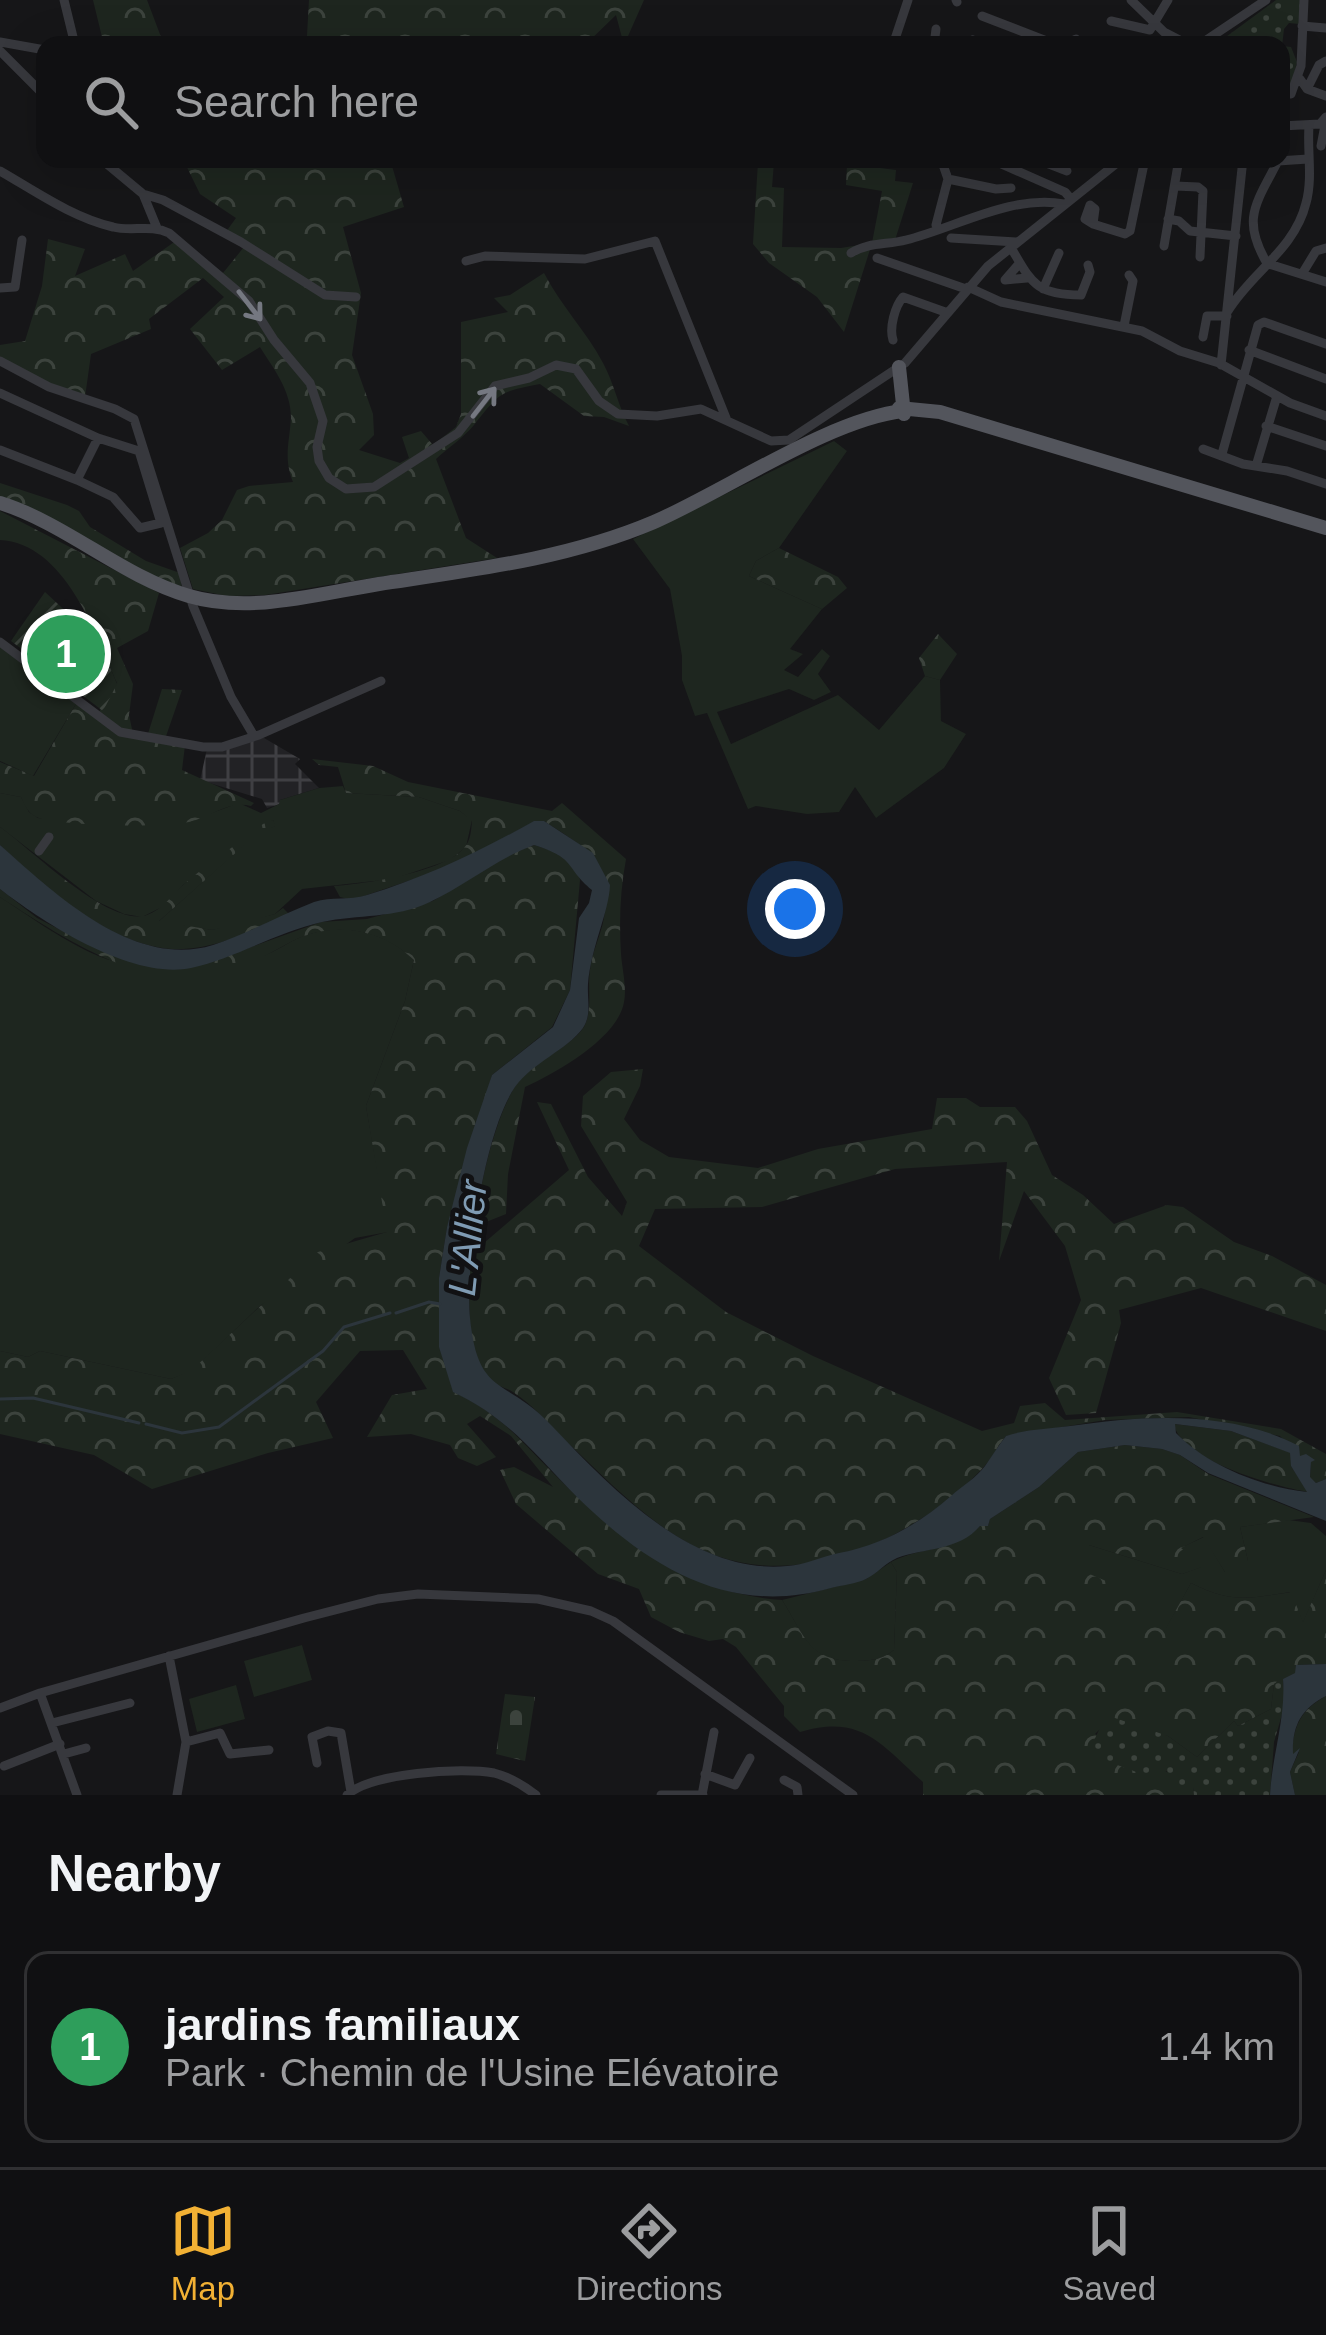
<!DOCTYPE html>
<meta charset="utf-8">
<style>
:root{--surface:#101012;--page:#19191b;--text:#f1f3f6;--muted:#9c9d9f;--line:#303032;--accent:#f2b134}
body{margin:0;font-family:Helvetica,sans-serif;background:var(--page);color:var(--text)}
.you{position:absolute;left:795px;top:909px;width:42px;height:42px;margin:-30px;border:9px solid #fff;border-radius:50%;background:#1a73e8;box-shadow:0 0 0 18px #1a73e833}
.badge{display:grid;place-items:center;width:78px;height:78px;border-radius:50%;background:var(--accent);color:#fff;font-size:39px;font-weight:700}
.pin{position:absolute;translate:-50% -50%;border:6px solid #fff;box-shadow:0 3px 12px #0006}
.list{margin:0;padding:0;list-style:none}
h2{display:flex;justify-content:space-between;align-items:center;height:156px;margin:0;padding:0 48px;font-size:51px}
h2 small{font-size:39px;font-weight:400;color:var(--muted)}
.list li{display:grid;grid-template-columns:78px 1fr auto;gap:36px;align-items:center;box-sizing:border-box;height:192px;margin:0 24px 24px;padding:0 24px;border:3px solid var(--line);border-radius:24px}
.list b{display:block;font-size:45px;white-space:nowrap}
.list p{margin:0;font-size:39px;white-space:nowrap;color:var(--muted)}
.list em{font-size:39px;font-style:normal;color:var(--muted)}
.icon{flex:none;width:66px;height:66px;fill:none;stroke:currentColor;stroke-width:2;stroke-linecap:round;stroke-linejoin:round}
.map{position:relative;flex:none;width:1326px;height:1795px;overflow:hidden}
.search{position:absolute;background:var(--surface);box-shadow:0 12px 48px #0002;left:36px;right:36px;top:36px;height:132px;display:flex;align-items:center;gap:30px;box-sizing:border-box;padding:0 42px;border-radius:24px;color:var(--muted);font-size:45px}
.sheet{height:372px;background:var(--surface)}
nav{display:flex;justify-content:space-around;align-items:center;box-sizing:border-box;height:168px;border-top:3px solid var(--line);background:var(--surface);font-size:33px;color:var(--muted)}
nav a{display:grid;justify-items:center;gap:6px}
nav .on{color:var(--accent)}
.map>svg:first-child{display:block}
.industrial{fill:url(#industrial-grid)}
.grass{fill:#1e261f}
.forest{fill:url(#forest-crowns)}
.cemetery{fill:url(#cemetery-stones)}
.park{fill:url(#park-dots)}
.garden{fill:url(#garden-furrows)}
.water{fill:#2c353c;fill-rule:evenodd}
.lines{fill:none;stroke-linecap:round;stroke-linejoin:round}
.stream{stroke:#2c353c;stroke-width:3}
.minor{stroke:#37383d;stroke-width:9}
.major{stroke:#53555c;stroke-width:14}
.oneway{stroke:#757881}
.labels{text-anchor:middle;stroke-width:10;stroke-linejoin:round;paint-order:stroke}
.water-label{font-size:39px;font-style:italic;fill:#7f9bb3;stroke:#111113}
</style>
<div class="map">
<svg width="1326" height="1795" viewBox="0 0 1326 1795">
<defs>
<pattern id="industrial-grid" width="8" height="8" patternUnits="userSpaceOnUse" patternTransform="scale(3)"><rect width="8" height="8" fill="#222225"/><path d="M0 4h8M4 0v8" fill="none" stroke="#3f3f43"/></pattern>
<pattern id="forest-crowns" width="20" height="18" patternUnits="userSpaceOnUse" patternTransform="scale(3)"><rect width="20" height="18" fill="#1e261f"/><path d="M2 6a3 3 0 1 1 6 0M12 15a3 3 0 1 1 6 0" fill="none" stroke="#3c433d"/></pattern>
<pattern id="cemetery-stones" width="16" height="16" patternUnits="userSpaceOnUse" patternTransform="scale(3)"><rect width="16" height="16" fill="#1e261f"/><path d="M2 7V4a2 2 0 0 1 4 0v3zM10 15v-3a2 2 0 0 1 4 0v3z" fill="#3c433d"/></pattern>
<pattern id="park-dots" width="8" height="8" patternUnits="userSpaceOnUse" patternTransform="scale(3)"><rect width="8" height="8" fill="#1e261f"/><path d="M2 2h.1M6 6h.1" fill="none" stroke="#3c433d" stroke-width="1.8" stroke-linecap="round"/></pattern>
<pattern id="garden-furrows" width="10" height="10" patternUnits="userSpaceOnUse" patternTransform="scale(3)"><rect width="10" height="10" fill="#1e261f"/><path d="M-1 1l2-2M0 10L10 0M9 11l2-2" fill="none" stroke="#3c433d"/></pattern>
</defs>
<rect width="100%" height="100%" fill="#161618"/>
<path class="industrial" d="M253 738H264L300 759 295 764 319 788 280 800V804L267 808 262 799 200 780 207 749Z"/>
<path class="grass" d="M834 441 847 451 779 548 756 561 749 576 822 609 790 649 803 654 784 670 798 677 822 649 830 656 818 674 831 692 814 700 789 689 717 712 731 744 838 695 879 730 925 676 940 680 941 721 966 734 944 768 876 818 855 787 839 812 807 814 756 806 748 809 707 713 695 716 682 680V656L670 589 633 539Z
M0 645 76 704 33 776 0 761Z
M343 786 346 793 419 797 460 811 472 820 466 847 450 860 393 879 302 889 275 914 235 926 212 930 158 922 258 832 275 826 273 820 183 885 164 906 142 917 124 914 96 901 0 827V793L21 797 29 812 38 818 78 823 187 822 239 803 261 813 279 804 280 800 319 788Z
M0 897C34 919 90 961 131 965 155 968 228 964 252 959 270 956 286 943 303 936 342 922 385 931 414 960L405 1001 366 1106 388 1232 355 1238 260 1306 192 1371 171 1379 40 1351 28 1357 0 1351Z
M1289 1520 1311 1523 1326 1536V1570L1303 1623 1290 1592C1248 1599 1230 1603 1191 1583L1166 1629 1017 1544 1089 1545 1182 1574 1201 1567 1180 1548 1204 1537 1225 1572 1248 1561 1240 1527Z
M891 1562 897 1572 894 1650C881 1660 874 1660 858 1661 808 1662 806 1638 782 1600L866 1579Z
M302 1645 312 1680 254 1697 244 1661Z
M236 1685 245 1719 197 1732 189 1699Z"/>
<path class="forest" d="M93 0H147L164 45H104Z
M309 0H644L624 45 616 15 585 45H555L552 40 538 45H385L384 41 369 45 365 37 315 45 307 36Z
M183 159H390L404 207 343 227 361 293 352 355 373 414 374 435 359 450 400 463 409 458 402 437 421 431 433 445 456 427 461 414V322L508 312 494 298 510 295 544 273C561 306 586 331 603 363 614 383 618 406 629 426L604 417 584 416 540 384C498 392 500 393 474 425 464 437 448 448 436 459L466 538 497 558 265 595 227 596 193 589 180 548 208 533 222 520 237 490 249 486 293 482C283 457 290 441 291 417 291 390 273 368 260 347L222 370 190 329 224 297 203 278 149 319 151 329 91 354 85 397 62 391 0 358V345L25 341 42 286 48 239 85 249 75 276 125 254 133 271 180 238 223 273 244 247 223 236 236 218 200 194Z
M821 159H872V167L896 170 895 181 913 183 895 240 872 243 844 332 817 297 769 263 753 244 758 162H774L772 187 784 188 782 247 841 248 872 243 882 191 846 185 847 164Z
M0 483 67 505 79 511 90 527 146 561 180 573 182 590 0 500Z
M0 511 159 593 148 631 117 648 133 684 129 715 133 734 147 737 162 689 182 690 165 739 185 745 182 770 254 803 251 806C229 800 211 817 189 822 161 828 66 826 39 818 29 815 25 806 21 797L0 793V762L34 776 76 704 95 718 117 683C96 633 64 543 0 540Z
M779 548 838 577 847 588 822 609 749 576 756 561Z
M938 634 957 654 940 680 925 676 919 658Z
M312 759 373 766 408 782 552 811 562 803 626 859C620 891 619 922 621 954 622 969 627 988 624 1002 618 1038 556 1073 525 1087L508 1174 506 1214 486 1222 484 1243 569 1170 537 1102 551 1104 588 1177 622 1216 627 1202 581 1126 583 1096 611 1072 643 1069 640 1086 624 1119 640 1140 669 1157 758 1168 818 1149 932 1129 937 1098H966L980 1107H1015L1027 1121 1052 1175 1083 1195 1114 1224 1167 1205 1183 1207 1234 1242 1272 1256 1326 1285V1331L1201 1288 1119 1310 1121 1323 1096 1413 1066 1415 1049 1378 1081 1300 1065 1246 1024 1191 999 1261 1007 1162 895 1169 762 1207 655 1209 639 1246 726 1312 813 1356 982 1431 1014 1423 1020 1406 1045 1403 1065 1420 1177 1412 1281 1429 1326 1454V1479L1316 1483 1310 1478 1311 1462 1299 1457 1280 1436 1189 1417 1105 1420 1006 1436C996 1448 990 1462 979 1472 915 1537 808 1588 717 1556 658 1535 610 1482 566 1441 550 1425 532 1404 513 1392 505 1387 496 1386 489 1380 483 1374 478 1365 476 1356 457 1296 481 1145 513 1090 529 1062 561 1054 581 1031 594 1016 587 989 590 970 592 952 601 935 604 918 613 860 587 849 544 821H535L452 866 352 900 340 897 334 886C365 884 444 872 464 848 471 840 471 831 472 821L460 811 419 797 346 793 338 767 319 765Z
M273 820 276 826 258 833 159 921 212 930 275 914 283 908 289 914C258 929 218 948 183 949 116 952 45 888 0 845V827C30 848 109 928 147 915 163 909 170 897 182 886 207 864 237 845 263 824Z
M534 845C555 852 574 857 580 880L570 990 552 1027 492 1075 447 1227 439 1278V1346L454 1392C502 1416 516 1436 553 1473 620 1540 684 1593 782 1600 806 1638 809 1662 858 1661 874 1660 881 1660 894 1650L897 1572 891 1562C919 1547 957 1551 980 1526H988L990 1519 1039 1487 1078 1452 1125 1445 1162 1449 1180 1455 1208 1474 1314 1517 1240 1527 1248 1561 1246 1574 1225 1572 1203 1537 1181 1548 1202 1567 1182 1574 1089 1545H1021L1132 1592 1166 1628 1191 1583C1230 1603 1248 1599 1291 1592L1303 1622 1326 1570V1664L1297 1665 1296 1673 1274 1684 1271 1709 1238 1726 1234 1721 1197 1757 1168 1736 1103 1726 1095 1734 1193 1786 1194 1795H923V1782C880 1743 861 1714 800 1732L784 1716V1706L736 1647 723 1639 709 1641 679 1632 651 1617 639 1589 598 1574 516 1504 500 1470 514 1467 553 1487 511 1436 480 1416 467 1424 496 1457 477 1466 458 1458 450 1445 411 1434 367 1437 392 1395 427 1389 403 1350 360 1351 316 1402 333 1438 268 1453 152 1489 94 1455 0 1434V1351L28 1357 40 1351 171 1379 192 1370 318 1252 387 1232 366 1106 405 1001 414 960C385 932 343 922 304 936 287 942 272 954 255 960 232 967 198 976 174 976 121 977 43 925 0 897V889L37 918 88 944 138 964 192 968 321 922 367 919 433 901 512 853Z
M1174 1424 1231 1431 1291 1453V1466L1308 1492C1276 1487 1180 1460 1174 1424Z
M1326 1696V1795H1295L1290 1772 1299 1752 1292 1756C1293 1727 1300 1710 1326 1696Z"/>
<path class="cemetery" d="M505 1694 535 1697 525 1761 496 1754Z"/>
<path class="park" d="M1276 0H1301L1299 24 1289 23 1284 29 1282 46 1291 47 1297 62 1290 90 1281 94V45H1215Z
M1283 1677 1285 1704 1274 1742 1270 1795H1194L1193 1787 1182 1790 1168 1782 1167 1771 1153 1778 1098 1758 1090 1749 1106 1715 1168 1736 1197 1757 1234 1721 1238 1726 1271 1709 1274 1684Z"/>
<path class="garden" d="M45 592 100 643 117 684 103 711 11 641Z"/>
<path class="water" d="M534 821H544L593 853 610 885C609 912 591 947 588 984 587 1000 592 1014 583 1028 567 1050 533 1062 515 1087 484 1132 465 1264 470 1318 478 1398 505 1376 552 1426 611 1488 693 1575 787 1566 806 1565 822 1556 839 1553 882 1545 919 1524 951 1496 962 1486 976 1478 985 1466 992 1456 998 1446 1006 1436 1026 1429 1049 1429 1070 1426 1145 1415 1231 1410 1299 1446L1300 1456 1306 1454 1315 1460 1311 1462 1310 1477 1316 1483 1326 1479V1521L1208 1473 1180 1455 1162 1449 1125 1445 1078 1452 1039 1487 990 1519 988 1526H980C959 1551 923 1548 897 1558 885 1563 877 1574 866 1579 856 1584 842 1585 831 1588 729 1617 649 1567 578 1498 535 1455 510 1419 453 1392L439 1347V1278L447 1227 467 1148 492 1075 553 1027 570 990 579 918 589 903 592 890C564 867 578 859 534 845 496 859 466 885 430 902 394 919 359 914 322 922 277 932 236 958 191 968 132 980 45 924 0 889V845C52 891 133 970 213 945 247 934 280 915 314 902 332 896 349 901 367 895 427 877 480 851 534 821ZM1175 1424 1231 1431 1290 1453 1291 1466 1307 1492C1262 1487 1208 1466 1176 1433Z
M1326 1664V1696C1301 1709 1292 1726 1293 1754L1300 1748 1290 1772 1295 1795H1270C1272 1755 1286 1718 1283 1679L1295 1673 1296 1665Z"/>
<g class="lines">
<path class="stream" d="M396 1313 429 1302 440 1304
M0 1399 33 1398 139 1423
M146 1424 182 1433 219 1427 323 1351 344 1327 390 1313"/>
<path class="minor" d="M64 0 75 45
M956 0 957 2
M1131 0 1164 32 1189 45
M982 16 1057 45
M1111 21 1150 30 1168 0
M1302 26 1326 28
M0 42 45 50
M893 45 908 0
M934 45 936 29
M970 45 973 40 983 45
M1063 45 1076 39
M1199 45 1266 0
M0 51 45 96
M1300 79 1307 89 1326 96
M1307 89 1319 65 1326 61
M1291 94 1301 66 1304 0
M1281 126 1320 124 1326 117
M1321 146 1325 125
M101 159 143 194 163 200 241 242 325 295 356 297
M990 159 1065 192 1071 199
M1036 159 1067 171
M0 171C35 191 73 218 113 227 132 232 150 224 169 233L249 301 274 340 310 383 323 421 317 447 319 461 329 478 346 489 374 487 458 433 495 386 529 378 556 365 576 369 599 401 618 414 657 416 701 409 771 441 789 440 905 363 988 266 1122 159
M948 179 996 189 1011 188
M1175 186 1198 187 1203 191 1200 257
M143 194 157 228
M1090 205 1095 209 1093 224 1085 219Z
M1168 219 1179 221 1190 231 1236 236
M1093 224 1125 234 1130 231 1145 159
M936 225 948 179 941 159
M951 238 1016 242
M1010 246C1031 281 1034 295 1081 295L1090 272 1088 265
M1164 246 1179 159
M851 253C868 242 887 245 906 240 955 228 1012 194 1064 204
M877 258 966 289
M466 261 485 256 585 259 655 241 726 418
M1269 264 1326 282
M1018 265 1005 280 1027 278
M1268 265C1241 220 1255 205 1278 161L1308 159
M1302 274 1316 251 1326 248
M968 287 1001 302 1142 331 1180 351 1219 363 1290 403 1326 416
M0 288 15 287 22 240
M1043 289 1059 253
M1228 311C1251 273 1295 249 1306 203 1313 178 1307 151 1309 126
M1124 326 1133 281 1129 275
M1203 337 1207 316H1227
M893 340C889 328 895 306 903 297L948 313
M1249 350 1326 379
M0 361 49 387 115 409 134 419 193 606 231 697 254 736
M1221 365 1243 159
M0 393 98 438 77 480 0 450
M1266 426 1326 446
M1203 449 1243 464 1287 471 1326 484
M1222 454 1258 325 1264 322 1326 344
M1256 466 1277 396
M77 480 113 497 140 528 161 523 139 451 98 438
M0 642 120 732 203 747H222L259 735 381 681
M39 851 49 837
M169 1656 186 1742 177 1795
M40 1693 77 1795
M0 1708 40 1693 304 1618 378 1599 418 1594 538 1599 591 1611 613 1621 853 1795
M52 1723 130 1703
M186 1742 220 1733 230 1754 269 1750
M64 1754 86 1748
M317 1763 312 1737 328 1731 341 1733 351 1792
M4 1766 60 1744
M705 1774 735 1785 750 1758
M784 1780 797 1787 798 1795
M347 1795C371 1773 461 1767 494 1773 510 1777 523 1785 536 1795
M661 1795H703
M702 1795 714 1732"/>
<path class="major" d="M899 367 904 414
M899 408 940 412 1326 528
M0 503C67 524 121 576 189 596 250 614 317 594 379 584 472 570 567 559 654 522 725 491 832 418 904 411"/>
</g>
<defs><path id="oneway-shaft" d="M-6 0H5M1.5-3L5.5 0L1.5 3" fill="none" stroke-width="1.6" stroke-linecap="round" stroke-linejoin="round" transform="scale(3)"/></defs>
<g class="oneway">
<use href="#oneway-shaft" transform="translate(250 306) rotate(52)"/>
<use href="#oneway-shaft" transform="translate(484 402) rotate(-52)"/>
</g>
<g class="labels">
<g class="water-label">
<text transform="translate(467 1238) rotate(-84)" y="14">L'Allier</text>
</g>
</g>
</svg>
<div class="you"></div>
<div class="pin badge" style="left:66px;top:654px;background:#2e9e5b">1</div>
<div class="search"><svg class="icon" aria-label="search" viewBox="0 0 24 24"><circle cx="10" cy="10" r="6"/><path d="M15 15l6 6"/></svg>Search here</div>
</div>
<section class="sheet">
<h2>Nearby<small></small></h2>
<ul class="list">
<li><span class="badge" style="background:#2e9e5b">1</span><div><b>jardins familiaux</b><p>Park · Chemin de l'Usine Elévatoire</p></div><em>1.4 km</em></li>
</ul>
</section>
<nav>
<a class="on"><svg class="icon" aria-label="map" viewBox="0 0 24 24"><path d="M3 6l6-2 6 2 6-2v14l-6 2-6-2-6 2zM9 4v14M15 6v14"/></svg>Map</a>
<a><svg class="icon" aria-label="directions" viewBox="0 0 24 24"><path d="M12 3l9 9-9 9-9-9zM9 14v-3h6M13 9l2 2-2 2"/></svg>Directions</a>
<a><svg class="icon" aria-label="saved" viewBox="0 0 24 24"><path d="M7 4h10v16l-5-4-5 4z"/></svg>Saved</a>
</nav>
